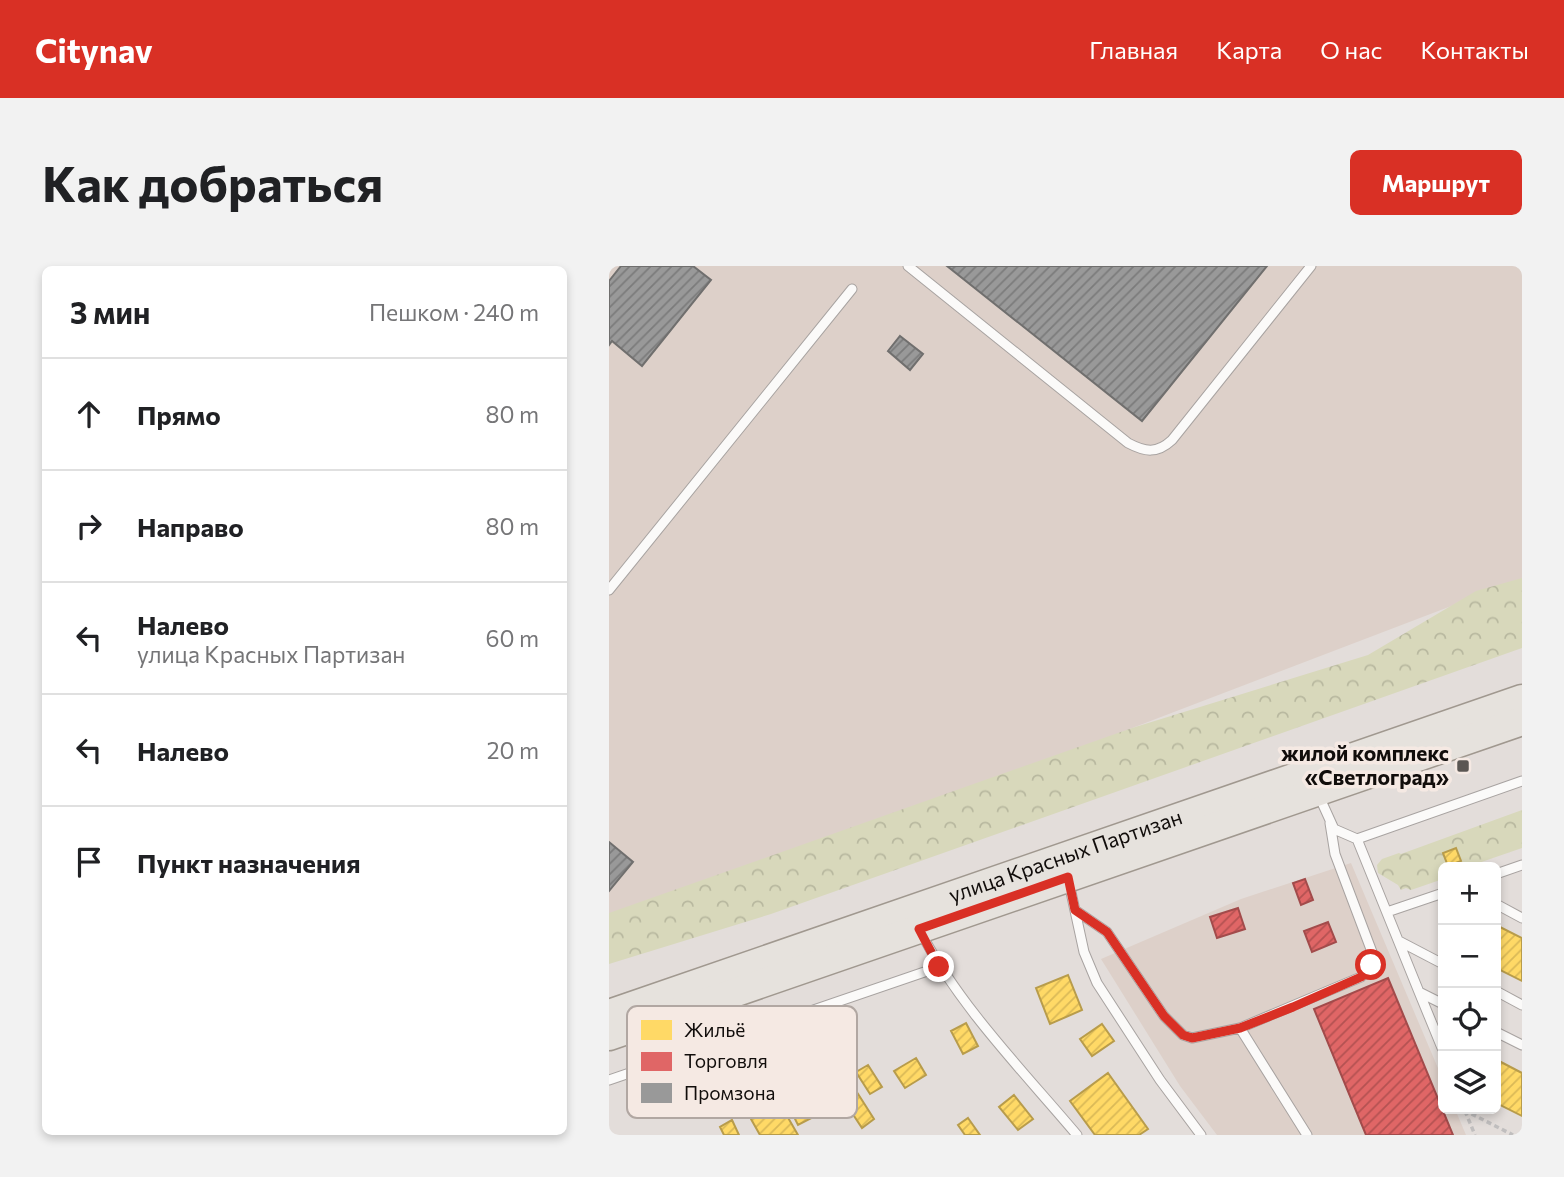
<!DOCTYPE html>
<html lang="ru">
<meta charset="utf-8">
<style>
:root{--surface:#fff;--page:#f2f2f2;--text:#202124;--muted:#757577;--line:#e0e0e0;--accent:#d93025}
body{margin:0;font-family:Commissioner,sans-serif;background:var(--page);color:var(--text)}
.controls{position:absolute;right:21px;bottom:21px;display:grid;overflow:hidden;border-radius:10px;box-shadow:0 4px 10px #0003}
.controls button{width:63px;height:63px;display:grid;place-items:center;padding:0;border:0;border-bottom:2px solid var(--line);background:var(--surface);color:var(--text);font:35px sans-serif}
.stop{position:absolute;width:21px;height:21px;margin:-16px;border:5px solid #d93025;border-radius:50%;background:#fff}
.stop.end{background:#d93025;border-color:#fff;box-shadow:0 2px 7px #0008}
.list{margin:0;padding:0;list-style:none}
h2{display:flex;justify-content:space-between;align-items:center;height:91px;margin:0;padding:0 28px;font-size:30px}
h2 small{font-size:23px;font-weight:400;color:var(--muted)}
.list li{display:grid;grid-template-columns:46px 1fr auto;gap:21px;align-items:center;box-sizing:border-box;height:112px;padding:0 28px;border-top:2px solid var(--line)}
.list b{display:block;font-size:26px;white-space:nowrap}
.list p{margin:0;font-size:23px;white-space:nowrap;color:var(--muted)}
.list em{font-size:23px;font-style:normal;color:var(--muted)}
.icon{flex:none;width:38px;height:38px;fill:none;stroke:currentColor;stroke-width:2;stroke-linecap:round;stroke-linejoin:round}
.map{position:relative;flex:none;width:913px;height:869px;overflow:hidden;border-radius:10px}
header{display:flex;align-items:center;gap:42px;box-sizing:border-box;height:98px;padding:0 35px;background:var(--accent);color:#fff}
header strong{font-size:33px}
nav{display:flex;gap:38px;margin-inline-start:auto;font-size:24px}
.intro{display:flex;align-items:center;justify-content:space-between;box-sizing:border-box;height:168px;padding:0 42px}
h1{margin:0;font-size:49px}
.button{padding:18px 32px;border-radius:10px;background:var(--accent);color:#fff;font-size:24px;font-weight:700}
main{display:flex;gap:42px;padding:0 42px}
aside{flex:1;background:var(--surface);border-radius:10px;box-shadow:0 4px 10px #0003}
.map>svg:first-child{display:block}
.built{fill:#ddd0c9}
.forest{fill:url(#forest-crowns)}
.homes{fill:url(#homes-hatch);stroke:#b89c4b;stroke-width:2}
.shops{fill:url(#shops-hatch);stroke:#a24b4b;stroke-width:2}
.industry{fill:url(#industry-hatch);stroke:#706f6e;stroke-width:2}
.lines{fill:none;stroke-linecap:round;stroke-linejoin:round}
.service-casing{stroke:#a8a3a1;stroke-width:11}
.primary-casing{stroke:#a0988f;stroke-width:31}
.path{stroke:#c0bebe;stroke-width:3.5;stroke-dasharray:5 3.5;stroke-linecap:butt}
.service{stroke:#fbfaf9;stroke-width:9}
.primary{stroke:#e6e2dd;stroke-width:28}
.route{stroke:#d93025;stroke-width:9}
.poi-dot{fill:#5a5653;stroke:#f5e9e3;stroke-width:2.5}
.labels{text-anchor:middle;stroke-width:7;stroke-linejoin:round;paint-order:stroke}
.poi-label{font-size:21px;font-weight:bold;fill:#110d0b;stroke:#f5e9e3;text-anchor:end}
.street-label{font-size:21px;fill:#110d0b;stroke:#f5e9e3}
.key{fill:#f5e9e3;stroke:#b1a7a2;stroke-width:2}
.key-label{font-size:19px;fill:#110d0b}
</style>
<header>
<strong>Citynav</strong>
<nav><a>Главная</a><a>Карта</a><a>О нас</a><a>Контакты</a></nav>
</header>
<div class="intro"><h1>Как добраться</h1><a class="button">Маршрут</a></div>
<main>
<aside>
<h2>3 мин<small>Пешком · 240 m</small></h2>
<ul class="list">
<li><svg class="icon" aria-label="ahead" viewBox="0 0 24 24"><path d="M12 20V5M6 11l6-6 6 6"/></svg><div><b>Прямо</b></div><em>80 m</em></li>
<li><svg class="icon" aria-label="right" viewBox="0 0 24 24"><path d="M7 20v-9h11M14 6l5 5-5 5"/></svg><div><b>Направо</b></div><em>80 m</em></li>
<li><svg class="icon" aria-label="left" viewBox="0 0 24 24"><path d="M17 20v-9H6M10 6l-5 5 5 5"/></svg><div><b>Налево</b><p>улица Красных Партизан</p></div><em>60 m</em></li>
<li><svg class="icon" aria-label="left" viewBox="0 0 24 24"><path d="M17 20v-9H6M10 6l-5 5 5 5"/></svg><div><b>Налево</b></div><em>20 m</em></li>
<li><svg class="icon" aria-label="arrive" viewBox="0 0 24 24"><path d="M6 21V4h12l-3 4 3 4H6"/></svg><div><b>Пункт назначения</b></div></li>
</ul>
</aside>
<div class="map">
<svg width="913" height="869" viewBox="0 0 913 869">
<defs>
<pattern id="forest-crowns" width="20" height="18" patternUnits="userSpaceOnUse" patternTransform="scale(1.75)"><rect width="20" height="18" fill="#d8d8bb"/><path d="M2 6a3 3 0 1 1 6 0M12 15a3 3 0 1 1 6 0" fill="none" stroke="#b8b89f"/></pattern>
<pattern id="homes-hatch" width="6" height="6" patternUnits="userSpaceOnUse" patternTransform="scale(1.75)"><rect width="6" height="6" fill="#ffd966"/><path d="M-1 1l2-2M0 6l6-6M5 7l2-2" fill="none" stroke="#dab957"/></pattern>
<pattern id="shops-hatch" width="6" height="6" patternUnits="userSpaceOnUse" patternTransform="scale(1.75)"><rect width="6" height="6" fill="#e06666"/><path d="M-1 1l2-2M0 6l6-6M5 7l2-2" fill="none" stroke="#b45252"/></pattern>
<pattern id="industry-hatch" width="6" height="6" patternUnits="userSpaceOnUse" patternTransform="scale(1.75)"><rect width="6" height="6" fill="#999"/><path d="M-1 1l2-2M0 6l6-6M5 7l2-2" fill="none" stroke="#7b7b7b"/></pattern>
</defs>
<rect width="100%" height="100%" fill="#e3ddda"/>
<path class="built" d="M0 0H913V313L0 662Z
M742 597 834 814V843H846L857 869H608L571 820 492 693 632 633Z"/>
<path class="forest" d="M913 312V382L162 648 0 698V647L523 462 759 389 867 325Z
M913 544V582L858 601H834V613L802 624 797 622 792 624 789 619 769 607 768 599 773 593 790 587 792 588Z"/>
<path class="homes" d="M847 582 852 595 839 600 834 587Z
M887 659 913 672V715L887 702Z
M459 709 473 744 441 758 427 722Z
M357 757 369 780 354 788 342 765Z
M493 758 505 775 483 790 471 773Z
M307 792 317 809 296 822 285 805Z
M890 795 913 807V850L887 837V802Z
M259 799 273 821 261 828 247 806Z
M499 807 539 863 530 869H486L461 835Z
M237 809 265 853 253 862 224 818Z
M205 823 216 845 189 859 178 837Z
M405 829 424 853 409 864 390 841Z
M170 836 189 869H151L142 853Z
M359 852 371 869H356L349 859Z
M123 854 130 869H115L111 861Z"/>
<path class="shops" d="M696 613 704 634 692 639 684 617Z
M629 642 636 663 608 672 601 651Z
M719 656 727 676 703 686 695 665Z
M779 712 844 869H757L705 743Z"/>
<path class="industry" d="M12 0H84L102 14 33 100 3 75 0 79V15Z
M338 0H658L533 155Z
M291 70 314 88 301 104 279 85Z
M0 576 24 596 0 625Z"/>
<g class="lines">
<defs>
<path id="service" d="M299 0 519 177C536 186 548 188 563 174L702 0
M0 324 243 23
M710 530 725 563 748 573 810 726 834 738
M748 573 913 515
M887 608 913 599
M460 617 475 686 488 717 551 814 592 869
M887 638 913 652
M466 644 498 666 555 750 574 769 583 772 631 762 752 711 762 699 763 686 726 588 721 557
M778 646 834 627
M312 667C352 742 414 805 468 869
M790 675 834 698
M887 725 913 739
M810 726 833 782
M631 762 698 869
M887 766 913 779
M0 814 330 701"/>
<g id="primary">
<path id="s1" d="M0 748 913 433"/>
<path d="M0 770 913 455"/>
</g>
</defs>
<use href="#service" class="service-casing"/>
<use href="#primary" class="primary-casing"/>
<path class="path" d="M855 844 904 869
M856 845 866 869"/>
<use href="#service" class="service"/>
<use href="#primary" class="primary"/>
</g>
<g class="lines">
<path class="route" d="M330 701 310 663 459 611 466 644 498 666 555 750 574 769 583 772 631 762 684 741 752 711 762 699"/>
</g>
<rect class="poi-dot" x="847" y="493" width="14" height="14" rx="3.5"/>
<g class="labels">
<g class="poi-label">
<text x="840" y="495">жилой комплекс<tspan x="840" dy="24">«Светлоград»</tspan></text>
</g>
<g class="street-label">
<text dy="7" stroke="none"><textPath href="#s1" startOffset="483">улица Красных Партизан</textPath></text>
</g>
</g>
<rect x="18" y="740" width="230" height="112" rx="10" class="key"/>
<rect x="32" y="754" width="31" height="20" fill="#ffd966"/>
<rect x="32" y="786" width="31" height="19" fill="#e06666"/>
<rect x="32" y="817" width="31" height="20" fill="#999"/>
<g class="key-label">
<text x="75" y="771">Жильё</text>
<text x="75" y="802">Торговля</text>
<text x="75" y="834">Промзона</text>
</g>
</svg>
<div class="controls">
<button>+</button>
<button>−</button>
<button><svg class="icon" aria-label="locate" viewBox="0 0 24 24"><circle cx="12" cy="12" r="6"/><path d="M12 2v4M12 18v4M2 12h4M18 12h4"/></svg></button>
<button><svg class="icon" aria-label="layers" viewBox="0 0 24 24"><path d="M12 4l9 5-9 5-9-5zM3 14l9 5 9-5"/></svg></button>
</div>
<div class="stop" style="left:762px;top:699px"></div>
<div class="stop end" style="left:330px;top:701px"></div>
</div>
</main>
